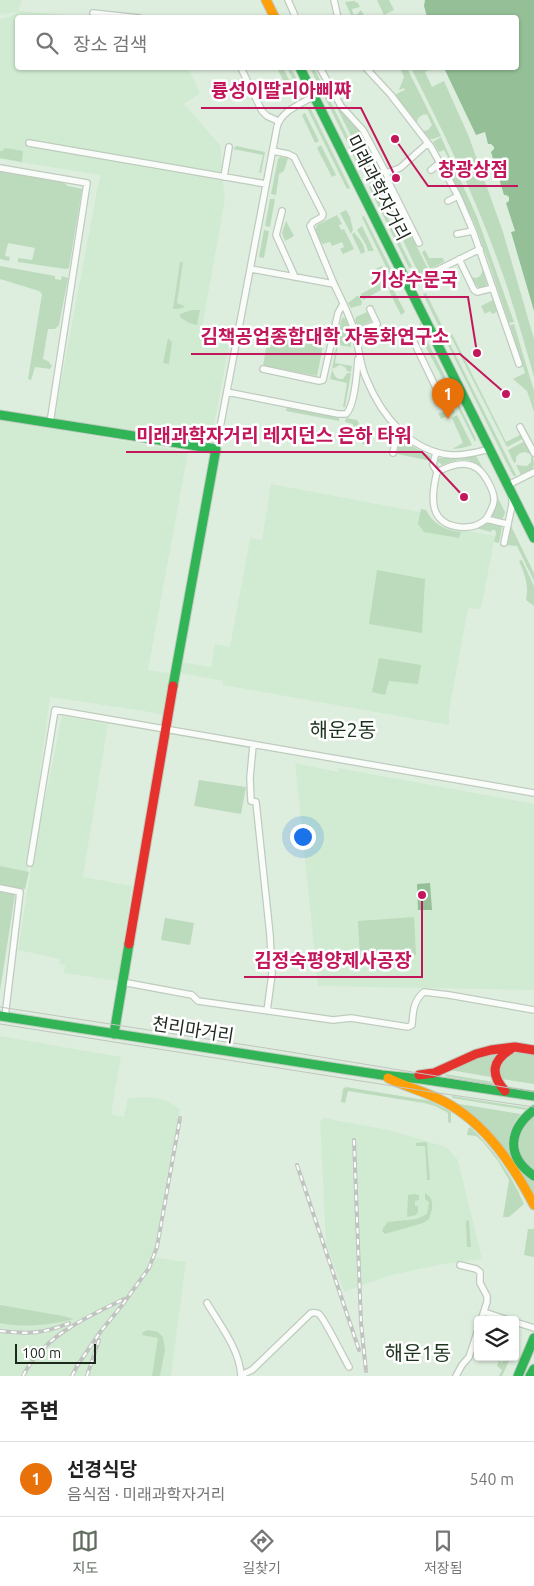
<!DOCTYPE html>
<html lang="ko">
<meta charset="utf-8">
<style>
:root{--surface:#fff;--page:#f6f6f6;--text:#222;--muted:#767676;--line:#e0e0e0;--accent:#616d61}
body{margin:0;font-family:Ubuntu,"Noto Sans KR",sans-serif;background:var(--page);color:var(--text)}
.controls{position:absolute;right:15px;bottom:15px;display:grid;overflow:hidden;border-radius:5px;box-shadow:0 1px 4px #0004}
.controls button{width:45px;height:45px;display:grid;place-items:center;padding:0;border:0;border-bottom:1px solid var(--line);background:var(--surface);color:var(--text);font:25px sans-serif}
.scale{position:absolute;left:15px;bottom:12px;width:81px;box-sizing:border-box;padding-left:5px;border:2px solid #1d281d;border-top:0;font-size:14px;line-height:18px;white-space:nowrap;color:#1d281d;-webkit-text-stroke:4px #fff;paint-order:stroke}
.you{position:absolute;left:302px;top:836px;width:18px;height:18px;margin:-12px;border:4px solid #fff;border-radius:50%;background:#1a73e8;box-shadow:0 0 0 8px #1a73e833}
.badge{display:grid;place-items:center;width:32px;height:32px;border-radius:50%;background:var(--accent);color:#fff;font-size:16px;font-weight:700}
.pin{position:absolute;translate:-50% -41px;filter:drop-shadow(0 1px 2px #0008)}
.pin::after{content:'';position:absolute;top:26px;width:18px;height:15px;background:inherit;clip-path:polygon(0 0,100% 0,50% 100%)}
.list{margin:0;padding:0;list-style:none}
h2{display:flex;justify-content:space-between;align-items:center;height:65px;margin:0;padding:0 20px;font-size:21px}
h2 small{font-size:16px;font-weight:400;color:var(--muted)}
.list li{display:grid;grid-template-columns:32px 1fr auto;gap:15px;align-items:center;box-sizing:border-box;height:75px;padding:0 20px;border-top:1px solid var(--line)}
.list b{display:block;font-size:19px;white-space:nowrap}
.list p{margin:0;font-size:16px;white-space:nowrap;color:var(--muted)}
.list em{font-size:16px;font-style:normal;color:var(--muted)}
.icon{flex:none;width:28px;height:28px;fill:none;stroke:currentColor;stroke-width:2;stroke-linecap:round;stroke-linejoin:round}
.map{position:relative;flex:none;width:534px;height:1376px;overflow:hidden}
.search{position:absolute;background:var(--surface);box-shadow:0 1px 4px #0004;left:15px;right:15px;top:15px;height:55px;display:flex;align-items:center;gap:12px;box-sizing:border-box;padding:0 18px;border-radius:5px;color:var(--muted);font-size:19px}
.sheet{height:140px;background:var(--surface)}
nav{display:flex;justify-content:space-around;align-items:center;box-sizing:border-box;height:70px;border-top:1px solid var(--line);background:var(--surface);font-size:14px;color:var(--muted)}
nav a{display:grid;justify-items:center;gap:2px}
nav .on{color:var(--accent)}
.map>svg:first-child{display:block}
.built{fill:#d1ebd2}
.green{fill:#bcdabc}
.water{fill:#95c097}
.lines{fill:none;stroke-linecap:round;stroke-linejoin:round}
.street-casing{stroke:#bfcbbf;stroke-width:8}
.fast-casing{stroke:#bfcbbf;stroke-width:11}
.slow-casing{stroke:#bfcbbf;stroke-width:11}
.jam-casing{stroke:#bfcbbf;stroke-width:11}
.street{stroke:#fafcfa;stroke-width:5.5}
.fast{stroke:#30b455;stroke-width:9}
.slow{stroke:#ff9f0a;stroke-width:9}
.jam{stroke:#e5322d;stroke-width:9}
.tram{stroke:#c0c4c0;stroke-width:1}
.rail-casing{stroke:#c0c4c0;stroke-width:4}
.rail{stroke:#fff;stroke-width:2;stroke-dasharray:5.5;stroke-linecap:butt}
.labels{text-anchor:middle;stroke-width:5;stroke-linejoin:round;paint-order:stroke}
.street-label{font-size:18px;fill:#1d281d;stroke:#fff}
.quarter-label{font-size:20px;fill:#1b321c;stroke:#fff}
.leader{fill:none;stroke:#c2185b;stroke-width:2}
.callout-dot{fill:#c2185b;stroke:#fff;stroke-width:2}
.callout-label{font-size:19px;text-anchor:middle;font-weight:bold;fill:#c2185b;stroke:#fff;stroke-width:5;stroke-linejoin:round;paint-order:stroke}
</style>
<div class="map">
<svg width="534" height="1376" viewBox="0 0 534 1376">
<rect width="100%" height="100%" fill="#deeede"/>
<path class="built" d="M0 0H22L19 11 90 17 18 18V68H188L200 93 184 104 221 146 222 175 225 199 202 328 231 335 211 442 54 419 100 175 0 159V19L12 16 18 12 0 14Z
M0 420 188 452 148 670 169 673 163 715 144 711 50 697 27 873 0 868Z
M271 484 425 513 426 523 495 536 481 609 468 608 449 711V725L223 685V681L180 673 182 662 211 667 215 644 230 647 250 538 262 540Z
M62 716 108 724 83 877 132 886 118 981 64 973 65 965 59 963 60 959 18 950 31 868Z
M295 763 338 772V768L534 804V990L318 986Z
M0 1036 121 1057 111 1114 124 1117 128 1098 148 1097 165 1100 180 1109 158 1244 153 1257 186 1262 171 1376H0Z
M323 1118 389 1130 446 1147 458 1160 482 1259 438 1265 388 1276 344 1292 326 1244 320 1122Z"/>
<path class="green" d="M377 0H389L394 10 384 15Z
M354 1 358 3 360 7 352 9 353 14 356 15 361 10 365 17H352L345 2Z
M277 68H283L297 95V97L293 100Z
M287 68H291L302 89 301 95Z
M310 68H314L412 267 409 268 369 187 371 186 358 160 356 161 349 147 351 146 349 142H347Z
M400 68H407L441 136 433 139H430L423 131 428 130 432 125 427 114 425 115 424 114 418 118 417 123 396 96V94L405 90 404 88 399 90 404 77Z
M411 68H433L425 72 432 87 444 81 469 137 503 232 534 339V377C523 338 512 299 498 261 474 194 443 131 411 68Z
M306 106 311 109 350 188 347 189Z
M336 106 359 131 362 136 353 140Z
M305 113 319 141 315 143 302 115Z
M441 137 477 217 514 322 509 323 488 260 474 222 447 168 452 165 444 150 439 152 433 142Z
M364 140 377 166 368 170 355 144Z
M321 145 336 175 332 177 317 148Z
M236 146 265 152 261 173 259 172 263 155 233 149Z
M5 148 23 151 22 162 0 158V151H2Z
M280 157 288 158 284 171 279 174 276 195 271 194 278 159Z
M379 170 397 206 398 218 393 221 370 174Z
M0 171 61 181 68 186 82 189 69 268 66 269 18 262V258L32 260 35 248 8 243 5 256 10 257 9 261 0 259Z
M270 199H275L270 227 265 226Z
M355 203 362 217 364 216 394 275 391 277Z
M346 210 350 217 353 230 351 234 340 213Z
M337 215 342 224 339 225 341 230 344 229 354 249 343 254 340 249 344 247 342 242 332 246 330 242 323 244 319 240 315 230 317 225Z
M286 221 294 236 285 241 282 233Z
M362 226 374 251H368L366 245 357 230Z
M264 230 269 231 264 258 259 257Z
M403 230 412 237 428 269 419 274 399 232Z
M354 232C359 239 364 243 365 252L361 254 352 235Z
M425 250 429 258H443L444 262 430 269 422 252Z
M180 262H183L177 303 184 306 183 308 173 309Z
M0 266 55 276V279L61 280 62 276 68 278 59 325 55 329H48L43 359 48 361 52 366 50 369 35 367 31 380 28 379 42 294 39 291 0 279Z
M382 266 392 287 388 289 386 287 363 300 361 294 379 284 373 270Z
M483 270 487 285 480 289 476 285 472 277 476 278 480 276Z
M393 289 405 312 401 315 389 291Z
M426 293 444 330 441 331 423 294Z
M357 296H359L362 302 361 305 351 308 348 303Z
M493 300 497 312 492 314 490 311 485 314 481 306Z
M192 310H200L197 325 189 323 180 317V314Z
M367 312 371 321 360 326 357 325 355 320 356 317Z
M343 317 346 319 350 330 351 347 338 345 335 363 352 366 351 372 347 371 345 367 340 365 332 369 341 321Z
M514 324 534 391V412L527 391 513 379 525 373 510 325Z
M452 334 506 442 522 434 524 438 507 447 450 335Z
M268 336 323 346 317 376 263 366Z
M168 338 172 342 169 364 163 363Z
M421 338 426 339 449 384 448 387H447Z
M447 338 517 477 513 475 506 462 447 343Z
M332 370C335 375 335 380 343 379L347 373H351L345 407H343L347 383 330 379Z
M453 398 457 401 475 437 476 440 475 442Z
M449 400 455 412 441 419 438 413 448 412 449 409 448 402Z
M287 407 339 417V421L286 411Z
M457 415 472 445 462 448 452 449 463 443 452 418Z
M346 418 357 420 369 442V445L362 444 363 440 358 439 359 434 355 433V429L353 428V424L345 422Z
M403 441 430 456 431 461 397 454 399 443Z
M525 441 532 455 525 452 520 453 516 457V462L514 463 508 450Z
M474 455 476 456 489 479C476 457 464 456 442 465L437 461 439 458H461Z
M531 457H533L534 465 532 469 521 475 516 465 527 466 531 462Z
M491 484 505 512 504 516 502 519 491 516 492 513Z
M421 509 426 510C433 524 446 531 461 532L459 538 424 532 418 524Z
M485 522 501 526 502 527 499 543 494 542 496 533 495 530H492L491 532 476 528Z
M510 524 534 573V581L517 546 506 545Z
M522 560 534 586V606L526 600C529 586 525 574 519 561Z
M377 570 425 579 422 633 369 624Z
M379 658 421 665 418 684 389 681 385 695 372 692Z
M199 780 246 787 241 814 194 806Z
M0 866 29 872 25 889 16 888 0 991Z
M414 917 416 955 360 958 358 921Z
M165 918 194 923 190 945 161 940Z
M513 1052 534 1054V1084L501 1079 499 1073 500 1061Z
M495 1054 491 1077 450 1070 486 1055Z
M445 1074 494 1082 493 1084H489L445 1076Z
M346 1087 431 1101 451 1112V1123L448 1122V1113L435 1106 424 1103 348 1091 345 1103 341 1102 343 1089Z
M452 1096 529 1108 526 1110 452 1098Z
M453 1103 521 1114C513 1122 505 1139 510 1152 513 1158 529 1174 534 1180V1197Z
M534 1116V1172L520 1159 519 1129Z
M470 1127C494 1150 511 1174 524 1204L509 1217H503L509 1180 498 1161 483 1142 476 1136 467 1135 468 1129Z
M427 1142 430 1180H427L425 1146H416V1143Z
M425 1193C436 1199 432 1210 429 1219L423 1223 385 1234 382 1231 383 1228 388 1222 417 1219 427 1214 429 1202 425 1199Z
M414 1194 419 1195V1200L415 1201V1206H418V1212L416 1215 407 1217 408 1195Z
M466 1220 469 1221 471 1247H467Z
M528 1229H534V1257L524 1255Z
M0 1305 63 1316 74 1319C49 1325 26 1328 0 1323Z
M148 1330 158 1332 163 1337 165 1350 160 1376H152L158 1338 142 1335 143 1332Z
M499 1357H511L502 1376H499L502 1370 497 1366 499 1360 502 1363 504 1359H499Z"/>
<path class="water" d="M425 0H534V311L511 232 515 231 506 203 509 201V197L506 195H504L491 152 494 149V147L491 144H488L485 132 476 135 444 68H516V18L427 17 424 6Z
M430 883 432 910H418L417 884Z"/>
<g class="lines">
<defs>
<path id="street" d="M288 0 296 18
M334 0 338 18
M93 13 139 18
M241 68 262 111 267 116 278 121
M320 68 341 106 363 130 386 173 390 185 419 243
M366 68 391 95 431 147 458 196 473 231 519 364
M29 143 266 184
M273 151 288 154 294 157 323 214 322 217 313 222 310 226 334 284
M0 168 87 183 50 423
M431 170 440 163
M386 173 400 168 428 143
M224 177 229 147
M448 201 458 196
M282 211 276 235 295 277
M457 234 473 231
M459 259 474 290 477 292 493 288
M251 269 334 284C341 299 349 314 354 330 359 346 359 362 366 378 381 415 410 452 452 455 465 456 478 452 490 449
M408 285 480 249
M427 322 413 340 438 392H462
M355 332 377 324 370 309
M263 369 319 381 323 380 338 313 343 304
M227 392 338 414H346C355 406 357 371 358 359
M520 427 534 453
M216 449 277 127C281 111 301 104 314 96
M436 452 433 465 437 472C431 496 428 524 460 527 471 528 479 526 486 519L507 524
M393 453 398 428
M437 472C456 462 475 458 487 480 497 497 496 503 486 519
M508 485 534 472
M504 543 512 505V498
M253 745 250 778 251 801 256 802 270 935 272 974 267 1011
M30 863 55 710 534 793
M0 888 20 892 5 1017
M122 982 192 995 198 1001 333 1020 351 1018 408 1027 412 1025C413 1012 413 1001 424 992L449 995 534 1010
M460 1265 476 1269 480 1272V1283L487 1296V1302L481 1320
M207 1303C220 1325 240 1350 241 1376
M484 1312 508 1320
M515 1322 534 1328
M241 1375 252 1370 311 1313C315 1313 316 1312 319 1314 326 1321 343 1357 349 1367
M456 1376 462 1365 469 1357 478 1330"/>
<path id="fast" d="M300 68 534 538
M0 415 216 449 173 686
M0 1016 382 1075 421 1079 534 1096
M114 1034 129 944
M534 1110C508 1130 506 1157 534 1176
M518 1376 534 1338
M530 1376 534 1369"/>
<path id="slow" d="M266 0 275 18
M388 1078C406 1087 427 1092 445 1102 486 1124 513 1165 534 1205"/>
<path id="jam" d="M129 944 173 686
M419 1075 434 1073 476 1054 491 1050 515 1047 534 1050
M505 1091C490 1074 492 1061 511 1049"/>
</defs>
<use href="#street" class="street-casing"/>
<use href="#fast" class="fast-casing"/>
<use href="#slow" class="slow-casing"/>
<use href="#jam" class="jam-casing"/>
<use href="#street" class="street"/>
<use href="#fast" class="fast"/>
<use href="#slow" class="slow"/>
<use href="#jam" class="jam"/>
<path class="tram" d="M0 1007 272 1049 534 1092
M0 1024 418 1090 534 1107"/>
<defs>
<path id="rail" d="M354 1140 361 1323 366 1371
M297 1165 359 1350
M0 1331C28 1334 43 1334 69 1323
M23 1376C43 1336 87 1317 124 1299
M72 1376 77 1366 101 1331 123 1304 149 1268 157 1247 180 1118
M87 1376 99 1340"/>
</defs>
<use href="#rail" class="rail-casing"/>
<use href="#rail" class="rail"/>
</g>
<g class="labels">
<g class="street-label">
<text transform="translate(378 188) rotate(63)" y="6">미래과학자거리</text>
<text transform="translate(193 1030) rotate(9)" y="6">천리마거리</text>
</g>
<g class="quarter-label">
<text x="343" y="737">해운2동</text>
<text x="418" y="1360">해운1동</text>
</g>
</g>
<path class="leader" d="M396 178L361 108H201M395 139L428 186H518M477 353L468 297H360M506 394L460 354H191M464 497L422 452H126M422 895L422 977H244"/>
<g class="callout-dot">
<circle cx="396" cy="178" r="5"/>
<circle cx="395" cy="139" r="5"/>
<circle cx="477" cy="353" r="5"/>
<circle cx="506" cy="394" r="5"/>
<circle cx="464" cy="497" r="5"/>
<circle cx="422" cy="895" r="5"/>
</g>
<g class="callout-label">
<text x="281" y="97">륭성이딸리아삐쨔</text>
<text x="473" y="176">창광상점</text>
<text x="414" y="286">기상수문국</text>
<text x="325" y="343">김책공업종합대학 자동화연구소</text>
<text x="274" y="442">미래과학자거리 레지던스 은하 타워</text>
<text x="333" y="967">김정숙평양제사공장</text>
</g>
</svg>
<div class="controls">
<button><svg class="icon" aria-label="layers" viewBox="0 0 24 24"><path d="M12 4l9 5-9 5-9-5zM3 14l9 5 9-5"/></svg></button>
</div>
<div class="scale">100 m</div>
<div class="you"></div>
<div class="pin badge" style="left:448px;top:419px;background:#e8710a">1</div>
<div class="search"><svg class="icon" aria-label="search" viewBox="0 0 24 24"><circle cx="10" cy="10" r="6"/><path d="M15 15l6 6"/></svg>장소 검색</div>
</div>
<section class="sheet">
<h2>주변<small></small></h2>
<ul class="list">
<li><span class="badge" style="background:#e8710a">1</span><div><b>선경식당</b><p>음식점 · 미래과학자거리</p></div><em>540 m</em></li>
</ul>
</section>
<nav>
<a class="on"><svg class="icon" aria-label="map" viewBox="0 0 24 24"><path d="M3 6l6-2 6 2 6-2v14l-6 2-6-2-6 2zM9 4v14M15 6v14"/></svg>지도</a>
<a><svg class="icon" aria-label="directions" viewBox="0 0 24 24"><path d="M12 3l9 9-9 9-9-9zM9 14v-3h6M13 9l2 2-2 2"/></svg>길찾기</a>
<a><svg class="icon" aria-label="saved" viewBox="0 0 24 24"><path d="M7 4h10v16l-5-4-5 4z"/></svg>저장됨</a>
</nav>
